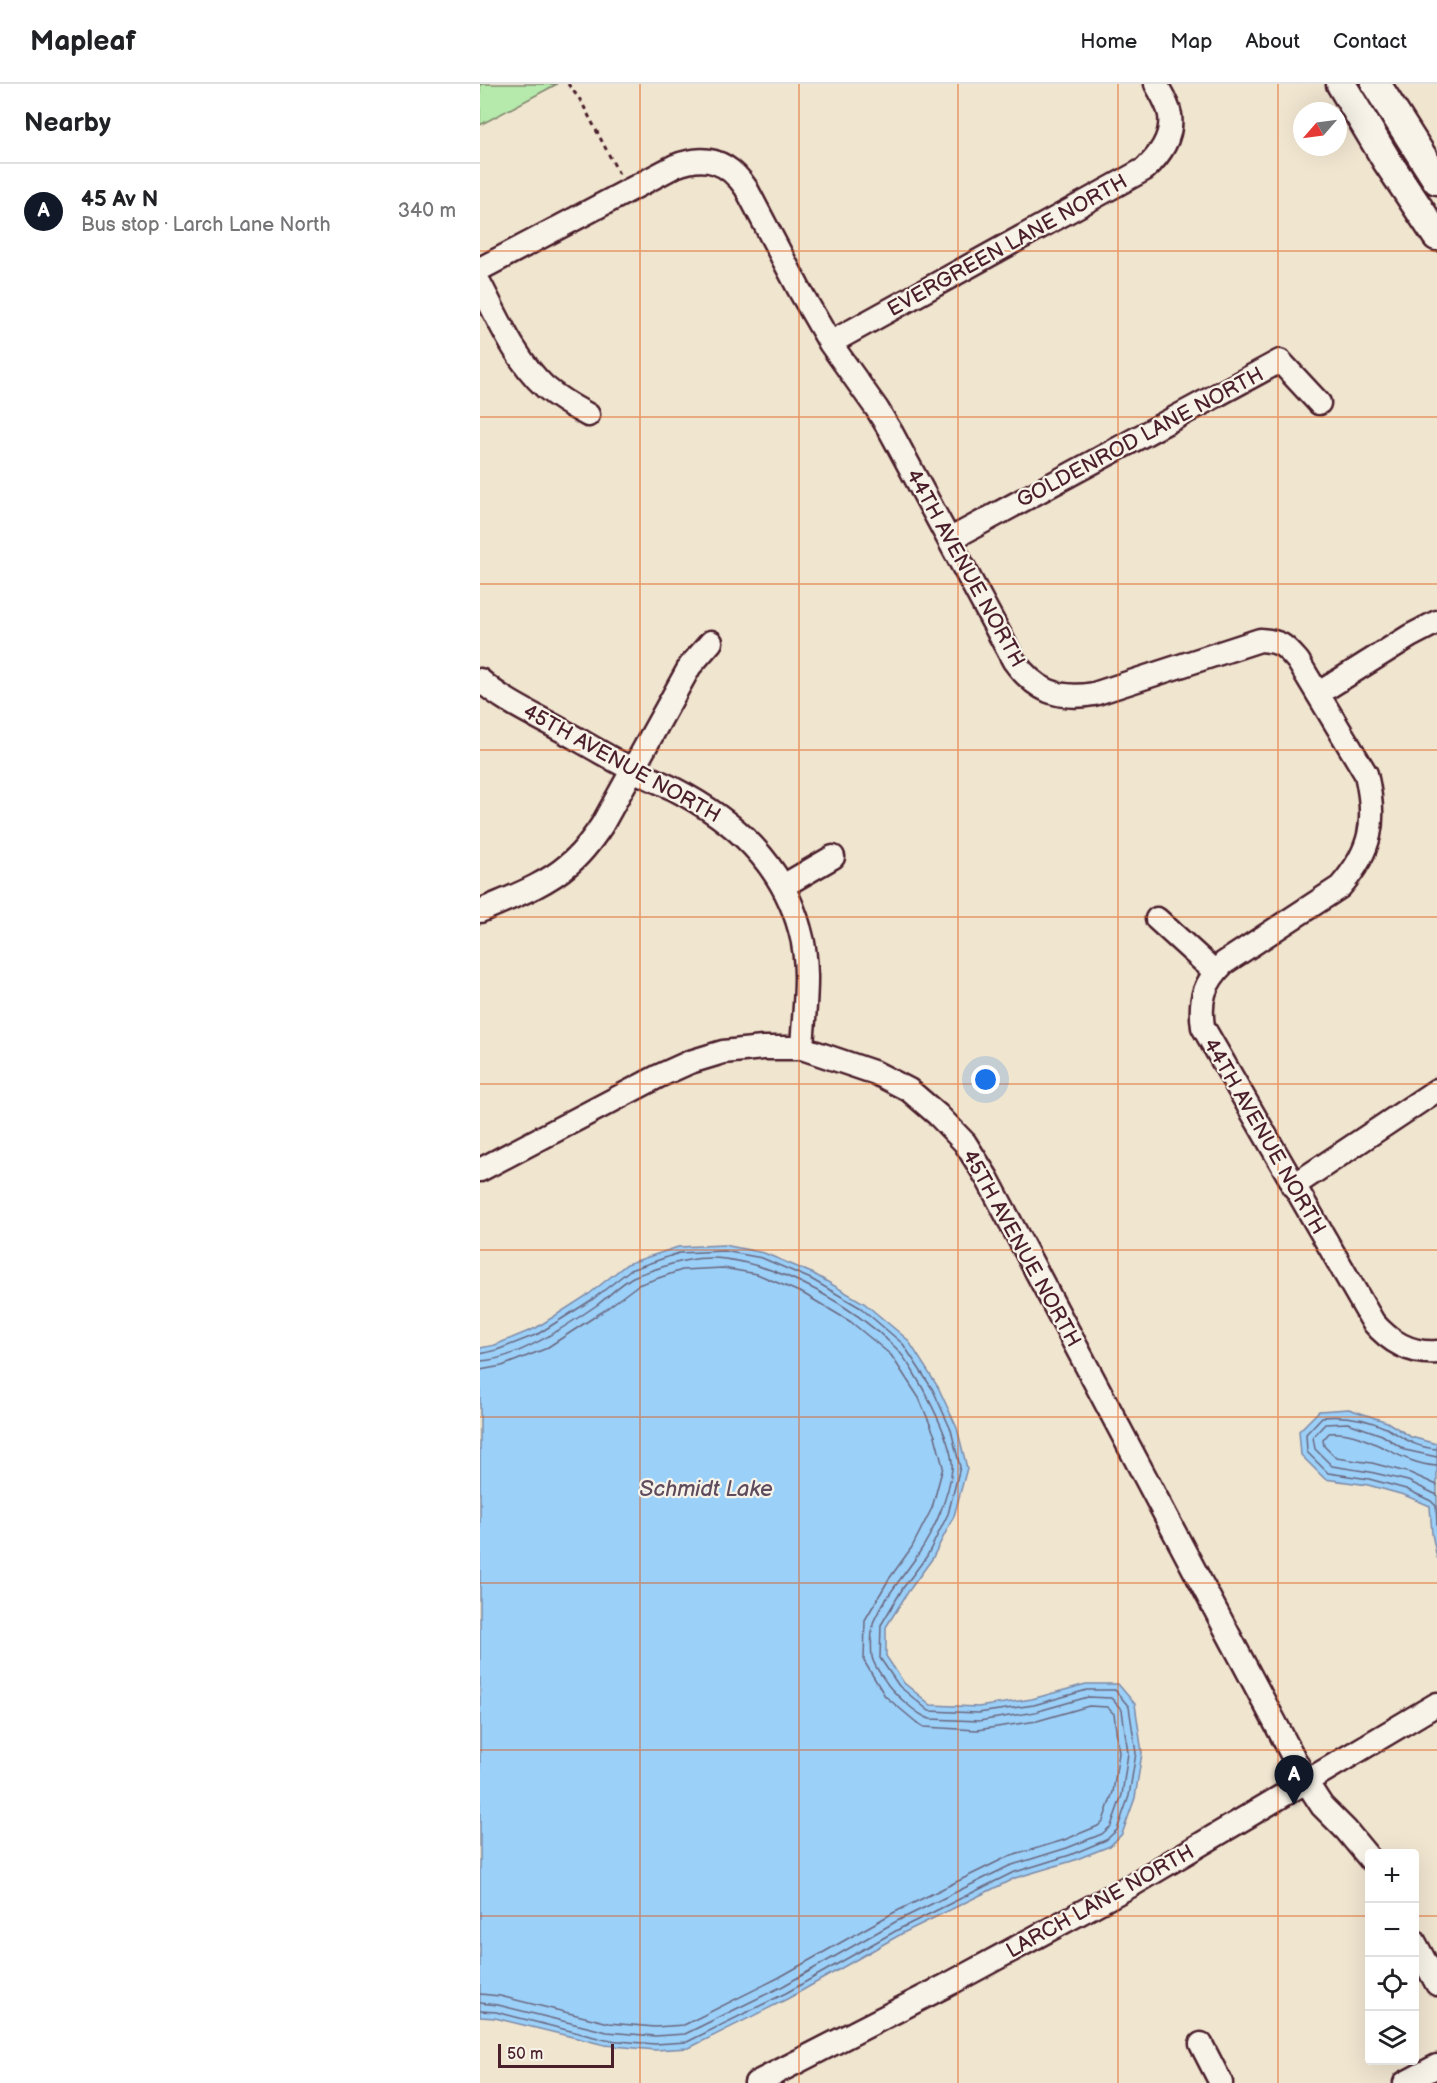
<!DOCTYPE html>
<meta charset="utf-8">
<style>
:root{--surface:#fff;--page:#f2f2f2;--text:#202124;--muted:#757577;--line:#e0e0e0;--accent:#111827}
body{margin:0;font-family:"Balsamiq Sans",sans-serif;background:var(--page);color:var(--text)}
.controls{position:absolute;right:18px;bottom:18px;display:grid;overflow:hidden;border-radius:6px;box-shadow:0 6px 24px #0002}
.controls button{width:54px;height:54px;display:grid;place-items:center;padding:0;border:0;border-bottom:2px solid var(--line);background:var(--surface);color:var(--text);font:30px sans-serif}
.compass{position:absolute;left:813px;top:18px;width:54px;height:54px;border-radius:50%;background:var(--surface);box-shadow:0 6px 24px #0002;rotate:242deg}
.scale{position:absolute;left:18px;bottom:15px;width:116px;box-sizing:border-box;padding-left:6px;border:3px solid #4a1f2b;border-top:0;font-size:16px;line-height:21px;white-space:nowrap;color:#4a1f2b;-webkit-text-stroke:4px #f7f3e8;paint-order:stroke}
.you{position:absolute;left:506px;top:996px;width:21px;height:21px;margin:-15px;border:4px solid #fff;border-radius:50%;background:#1a73e8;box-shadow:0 0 0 9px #1a73e833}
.badge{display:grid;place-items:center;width:39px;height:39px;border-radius:50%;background:var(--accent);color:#fff;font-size:20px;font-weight:700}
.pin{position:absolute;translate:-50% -50px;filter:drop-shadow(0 2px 3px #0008)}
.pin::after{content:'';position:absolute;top:32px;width:21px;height:18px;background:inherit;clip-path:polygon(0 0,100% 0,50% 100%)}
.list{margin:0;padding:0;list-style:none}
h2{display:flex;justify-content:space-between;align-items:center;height:78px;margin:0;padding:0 24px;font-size:26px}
h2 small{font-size:20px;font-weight:400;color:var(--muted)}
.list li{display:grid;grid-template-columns:39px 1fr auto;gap:18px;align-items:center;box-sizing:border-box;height:96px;padding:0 24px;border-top:2px solid var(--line)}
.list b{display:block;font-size:22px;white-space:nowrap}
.list p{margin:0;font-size:20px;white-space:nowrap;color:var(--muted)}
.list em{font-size:20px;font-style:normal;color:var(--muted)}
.icon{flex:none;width:33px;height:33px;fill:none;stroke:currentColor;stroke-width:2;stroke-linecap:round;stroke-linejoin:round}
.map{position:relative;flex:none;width:957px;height:1999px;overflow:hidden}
header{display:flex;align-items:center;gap:36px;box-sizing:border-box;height:84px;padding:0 30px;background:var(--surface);border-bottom:2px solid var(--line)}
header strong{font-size:28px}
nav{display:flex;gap:33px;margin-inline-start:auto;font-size:21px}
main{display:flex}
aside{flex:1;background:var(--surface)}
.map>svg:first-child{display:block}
.green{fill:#b5eaac;stroke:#80846c;stroke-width:1.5}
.water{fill:#9bd0f9;stroke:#7b89a7;stroke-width:1.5}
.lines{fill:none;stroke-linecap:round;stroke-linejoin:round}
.shore{stroke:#6a667d;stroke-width:1.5}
.minor-casing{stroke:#4a1f2b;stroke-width:27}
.major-casing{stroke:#4a1f2b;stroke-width:33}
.path{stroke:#4a1f2b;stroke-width:3;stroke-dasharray:4.5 4.5;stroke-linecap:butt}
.minor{stroke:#f7f3e8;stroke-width:22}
.major{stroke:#f7f3e8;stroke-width:28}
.grid{fill:none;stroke:#e0560e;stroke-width:1.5;stroke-opacity:0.55}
.labels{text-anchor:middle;stroke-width:4.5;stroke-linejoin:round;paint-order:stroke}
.street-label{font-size:21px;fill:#4a1f2b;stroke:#f7f3e8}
.water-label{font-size:22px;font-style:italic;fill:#5e4b5e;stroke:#f7f3e8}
</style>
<header>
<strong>Mapleaf</strong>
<nav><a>Home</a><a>Map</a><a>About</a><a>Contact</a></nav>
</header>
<main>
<aside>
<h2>Nearby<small></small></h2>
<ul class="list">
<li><span class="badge">A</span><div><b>45 Av N</b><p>Bus stop · Larch Lane North</p></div><em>340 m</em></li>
</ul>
</aside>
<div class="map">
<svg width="957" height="1999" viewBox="0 0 957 1999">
<rect width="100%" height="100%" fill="#f0e5cf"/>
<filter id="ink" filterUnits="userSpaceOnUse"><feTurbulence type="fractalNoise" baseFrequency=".0167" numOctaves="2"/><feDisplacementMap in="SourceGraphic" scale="12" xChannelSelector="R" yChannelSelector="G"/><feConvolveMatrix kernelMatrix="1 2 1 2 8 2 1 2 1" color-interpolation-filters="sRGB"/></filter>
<g filter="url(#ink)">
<path class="green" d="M0 0H77L0 41Z"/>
<path class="water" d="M244 1161 284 1169 334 1190 384 1219 428 1256 458 1303 477 1344 487 1384 474 1432 452 1475 428 1508 406 1543V1572L424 1599 451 1621 498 1623 552 1615 606 1600H638L655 1620 662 1669 655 1714 642 1750 630 1762 592 1777 535 1794 423 1849 309 1914 209 1964 175 1966 125 1961 15 1934 0 1933V1264L15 1261 56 1244 109 1210 147 1180 198 1163Z
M869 1325 907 1338 931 1353 957 1360V1474L952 1450 950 1422 924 1411 888 1401 845 1395 821 1371 819 1347 839 1327Z"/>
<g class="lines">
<path class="shore" d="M0 1270 17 1266 58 1250 113 1215 150 1186 199 1169 244 1167 282 1174 331 1195 381 1224 423 1260 453 1306 471 1346 480 1383 468 1430 447 1472 423 1504 401 1541 400 1574 419 1602 449 1627 498 1629 554 1621 607 1606H635L649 1623 656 1669 649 1712 637 1746 626 1756 590 1771 532 1789 421 1844 306 1909 207 1958 175 1960 126 1956 16 1928 0 1927
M0 1277C36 1276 88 1241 117 1221 129 1212 140 1200 153 1193 161 1189 171 1187 179 1184 199 1177 223 1172 245 1175 306 1183 373 1222 416 1264 434 1282 475 1360 472 1385 469 1412 454 1447 439 1469 425 1491 404 1513 394 1537 391 1546 391 1564 392 1573 394 1583 403 1593 408 1601 416 1611 437 1631 450 1635L499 1637 555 1628 608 1613 631 1614 642 1626 648 1669 642 1711 631 1742 622 1750 587 1764 529 1782 417 1837 303 1902 205 1950 175 1952 127 1948 18 1921 0 1919
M0 1286 22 1282 65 1265 122 1228 158 1201 202 1186 243 1184 277 1190 324 1210 371 1238 411 1271 439 1314 455 1352 463 1383 452 1424 432 1463 409 1495 385 1536 384 1577 405 1612 436 1638 444 1643 497 1646 557 1637 609 1622 627 1623 634 1630 639 1669 633 1708 623 1737 618 1742 584 1756 525 1774 413 1829 298 1894 204 1941 175 1943 129 1939 20 1912 0 1910
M957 1365C933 1363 925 1354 906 1344 885 1334 864 1331 842 1333L826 1350 827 1368 848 1389 889 1395 926 1405 951 1417 956 1422 957 1441
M957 1373 925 1366 902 1351 868 1339 845 1340 833 1353 835 1365 852 1382 890 1388 928 1397 957 1411
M957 1382C917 1380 890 1346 849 1349L843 1356 844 1362 856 1374 892 1379 930 1389 957 1401"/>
<defs>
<path id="minor" d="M0 185 195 82C225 70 248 77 266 104L320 207 350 259 397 325 411 348 534 577C556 607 578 616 614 610L780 556C801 557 805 562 818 577L886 690C897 738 892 766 860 803L744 879C724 899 719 915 723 943L893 1238C910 1258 930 1270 957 1268
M0 200C19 236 35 275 65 303 78 314 93 323 108 331
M350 259 665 85C680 71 693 53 690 31 688 20 681 9 676 0
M469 456 800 277 839 319
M0 596C24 618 57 632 85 648 108 661 130 674 153 686 166 693 180 698 194 705 254 736 302 779 320 846 331 883 324 926 322 964
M839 609 930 552 957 538
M303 802 353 773
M0 827C29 814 64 802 88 781 102 770 112 756 122 741L210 582 231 558
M677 835 735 888
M0 1086 179 992 210 978 243 968 283 964H322L396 989 429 1006 458 1031 485 1059 507 1094 827 1699 842 1722 866 1746 890 1775
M813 1102 957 1006
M934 1857 957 1900
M721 1960 741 1999
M276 1999 471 1899 652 1801 957 1620
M925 1999 957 1982"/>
<path id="major" d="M861 0 907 77 957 152
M896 0 957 96"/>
</defs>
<use href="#minor" class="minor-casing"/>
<use href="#major" class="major-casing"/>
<path class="path" d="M88 0 101 17 140 92"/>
<use href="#minor" class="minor"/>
<use href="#major" class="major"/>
</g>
</g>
<path class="grid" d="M160 0V1999M319 0V1999M478 0V1999M638 0V1999M798 0V1999M0 167H957M0 333H957M0 500H957M0 666H957M0 833H957M0 1000H957M0 1166H957M0 1333H957M0 1499H957M0 1666H957M0 1832H890M934 1832H957"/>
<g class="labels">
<g class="street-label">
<text transform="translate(527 161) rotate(-29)" y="7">EVERGREEN LANE NORTH</text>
<text transform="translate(660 353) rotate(-28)" y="7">GOLDENROD LANE NORTH</text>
<text transform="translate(486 484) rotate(61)" y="7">44TH AVENUE NORTH</text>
<text transform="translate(142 679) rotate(29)" y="7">45TH AVENUE NORTH</text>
<text transform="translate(785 1052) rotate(60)" y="7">44TH AVENUE NORTH</text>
<text transform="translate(542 1164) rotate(61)" y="7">45TH AVENUE NORTH</text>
<text transform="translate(620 1817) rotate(-29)" y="7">LARCH LANE NORTH</text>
</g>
<g class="water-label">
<text x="226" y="1412">Schmidt Lake</text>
</g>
</g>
</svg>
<div class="controls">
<button>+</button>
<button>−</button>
<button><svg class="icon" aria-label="locate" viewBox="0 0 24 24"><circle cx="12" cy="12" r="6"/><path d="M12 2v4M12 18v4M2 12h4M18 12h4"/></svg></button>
<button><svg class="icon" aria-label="layers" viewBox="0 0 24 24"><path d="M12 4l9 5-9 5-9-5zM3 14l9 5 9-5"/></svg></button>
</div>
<svg class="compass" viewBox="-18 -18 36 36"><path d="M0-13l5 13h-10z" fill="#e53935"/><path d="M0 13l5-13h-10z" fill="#757577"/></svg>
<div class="scale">50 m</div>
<div class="you"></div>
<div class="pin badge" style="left:814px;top:1721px">A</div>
</div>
</main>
